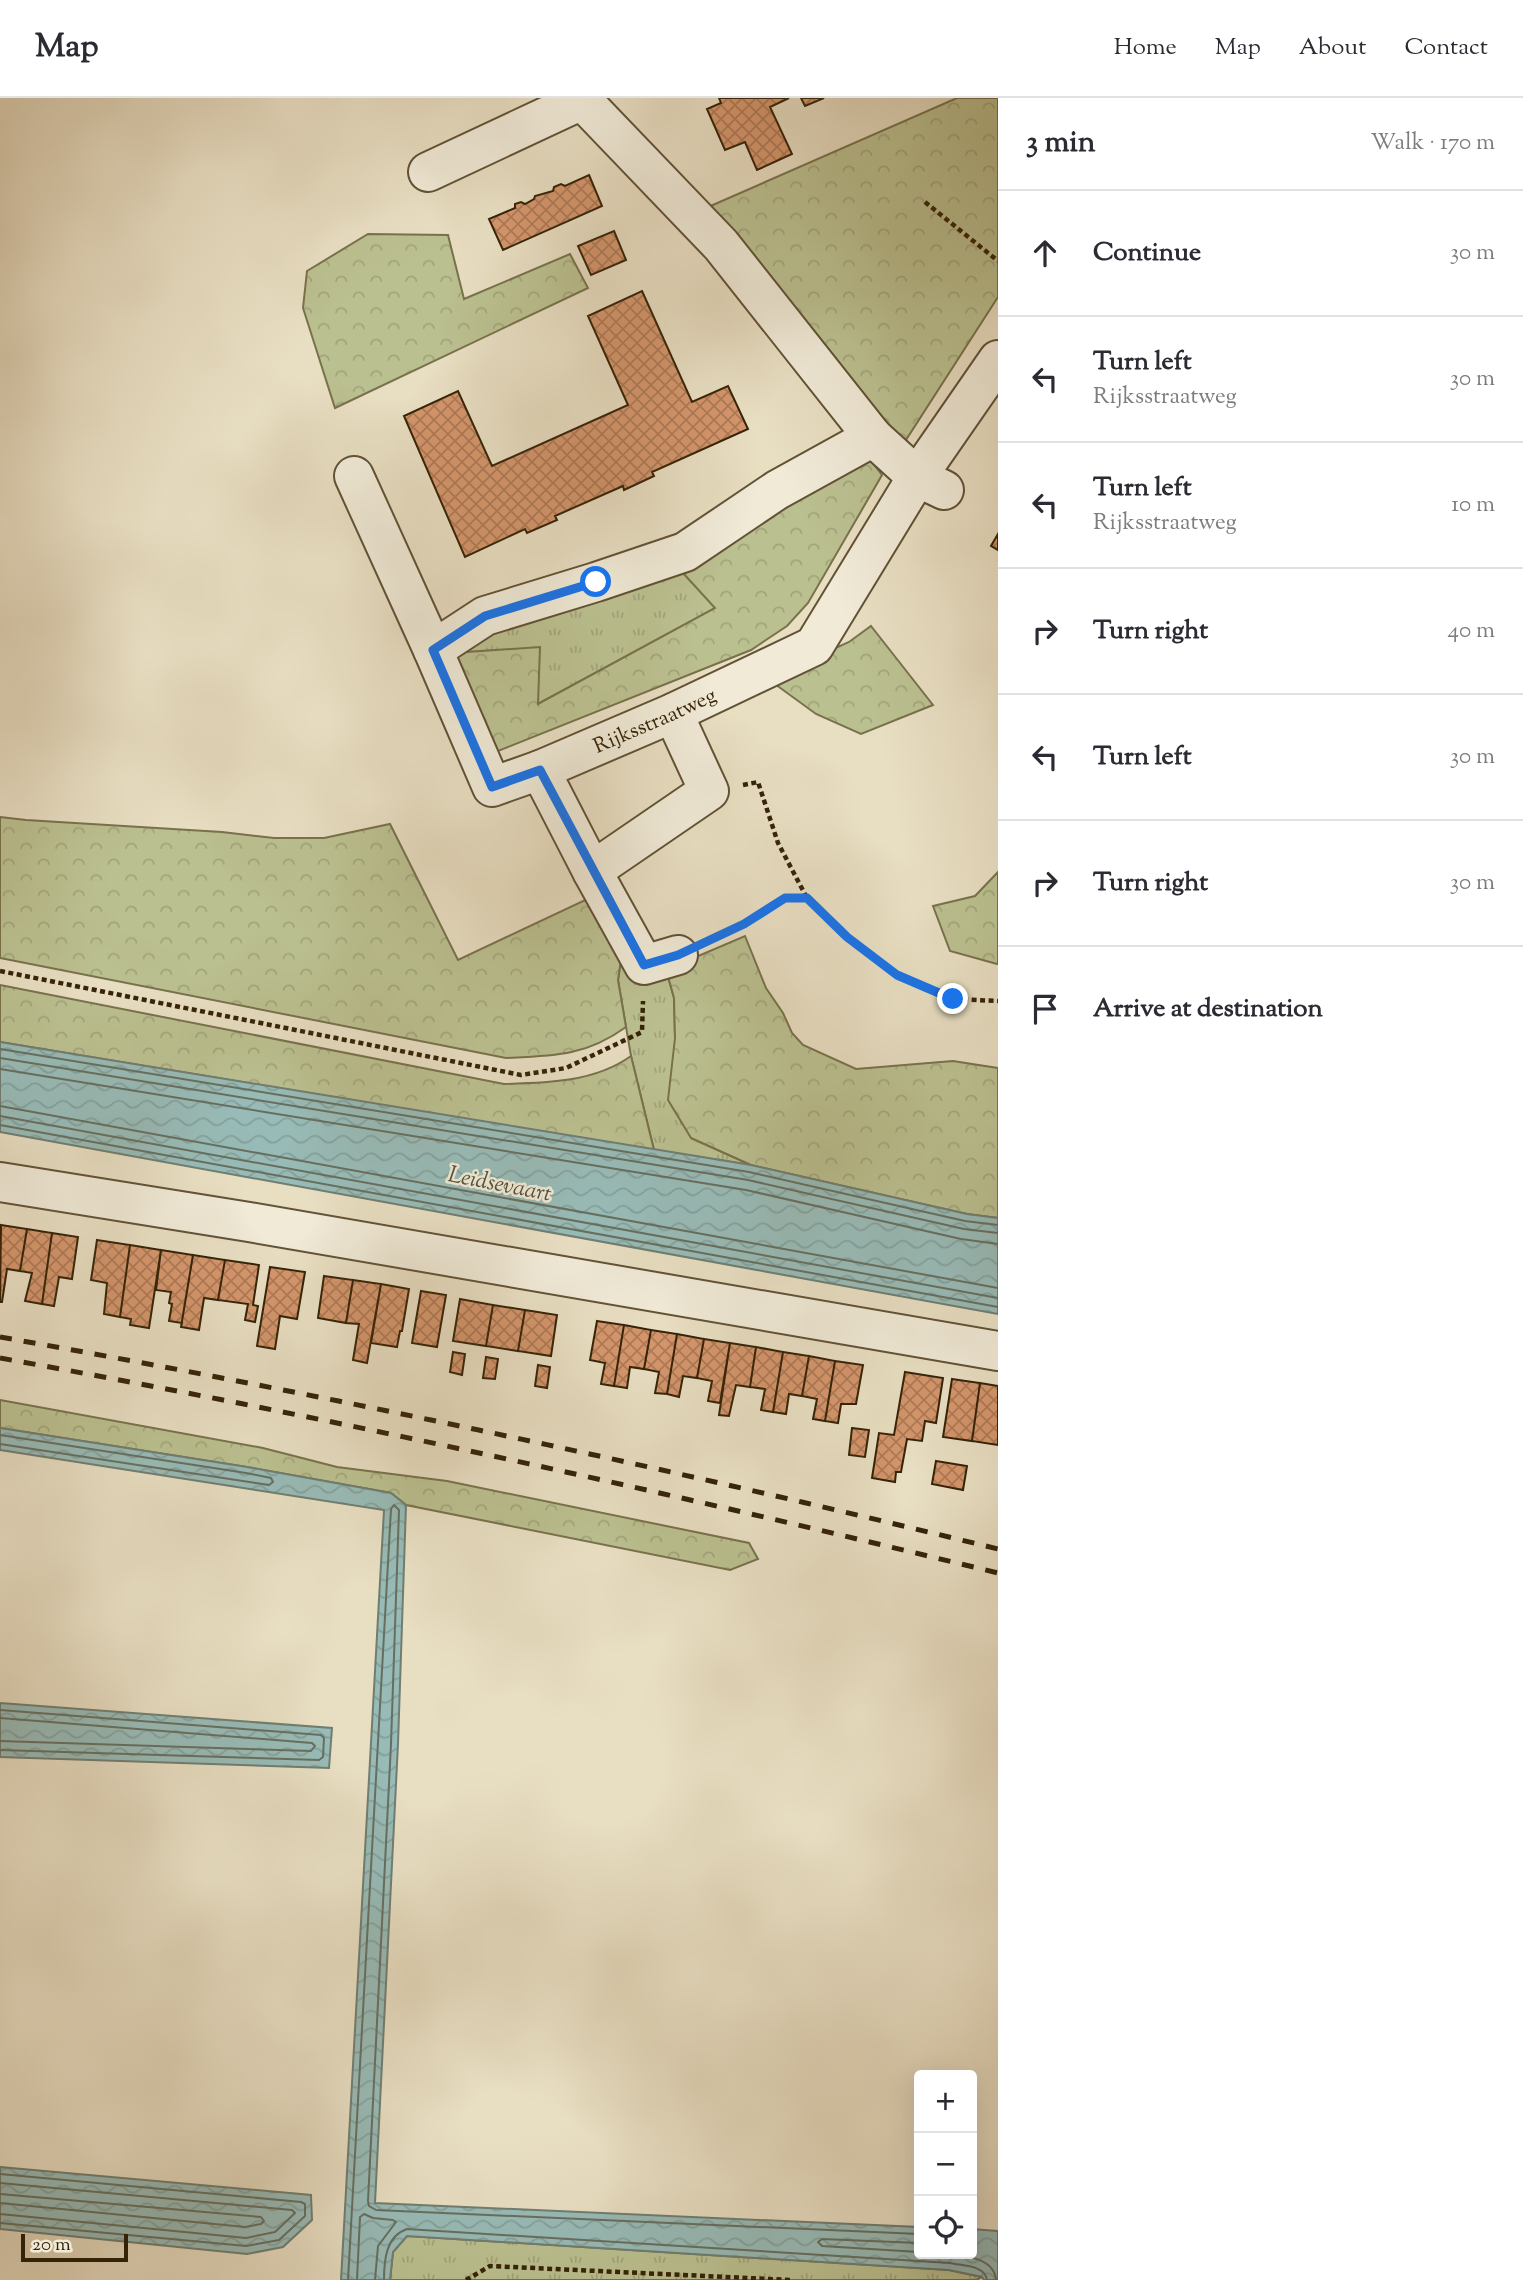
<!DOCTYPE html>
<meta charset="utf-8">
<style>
:root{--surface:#fff;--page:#f2f2f3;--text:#2b2b33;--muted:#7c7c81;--line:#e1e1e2}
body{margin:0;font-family:"Sorts Mill Goudy",serif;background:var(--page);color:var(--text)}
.controls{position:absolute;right:21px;bottom:21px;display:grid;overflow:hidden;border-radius:7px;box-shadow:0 7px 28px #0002}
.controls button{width:63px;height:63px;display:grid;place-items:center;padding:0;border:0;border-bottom:2px solid var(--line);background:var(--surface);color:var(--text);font:35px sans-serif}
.scale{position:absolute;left:21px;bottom:18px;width:107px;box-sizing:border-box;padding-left:7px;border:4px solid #352307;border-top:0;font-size:19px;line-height:24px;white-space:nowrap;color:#352307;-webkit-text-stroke:5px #f0ead7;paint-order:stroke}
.stop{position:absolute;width:21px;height:21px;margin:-16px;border:5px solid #1a73e8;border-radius:50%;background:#fff}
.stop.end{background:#1a73e8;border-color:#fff;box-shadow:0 2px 7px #0008}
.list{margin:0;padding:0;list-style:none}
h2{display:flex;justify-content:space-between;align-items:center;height:91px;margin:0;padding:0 28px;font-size:30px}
h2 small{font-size:23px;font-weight:400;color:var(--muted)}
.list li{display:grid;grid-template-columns:46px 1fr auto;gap:21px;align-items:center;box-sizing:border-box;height:126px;padding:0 28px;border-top:2px solid var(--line)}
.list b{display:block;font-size:26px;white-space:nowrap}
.list p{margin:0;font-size:23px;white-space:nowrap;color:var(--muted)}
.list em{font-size:23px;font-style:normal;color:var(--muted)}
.icon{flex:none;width:38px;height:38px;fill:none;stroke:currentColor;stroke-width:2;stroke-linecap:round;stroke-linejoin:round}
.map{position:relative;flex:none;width:998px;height:2182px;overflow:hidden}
header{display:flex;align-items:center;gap:42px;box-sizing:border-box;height:98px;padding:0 35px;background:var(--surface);border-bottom:2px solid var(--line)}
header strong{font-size:33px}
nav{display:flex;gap:38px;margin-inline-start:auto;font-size:24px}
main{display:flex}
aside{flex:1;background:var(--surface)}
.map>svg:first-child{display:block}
.grass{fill:url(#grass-tufts);stroke:#78724c;stroke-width:2}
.forest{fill:url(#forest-crowns);stroke:#78724c;stroke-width:2}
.water{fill:url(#water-waves);stroke:#707e71;stroke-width:2}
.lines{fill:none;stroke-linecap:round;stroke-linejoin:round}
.shore{stroke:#666f5f;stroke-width:2}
.building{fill:url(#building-cross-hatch);stroke:#352307;stroke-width:2}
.minor-casing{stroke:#625236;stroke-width:42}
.path{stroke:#352307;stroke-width:4.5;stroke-dasharray:5 3.5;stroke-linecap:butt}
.minor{stroke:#f0ead7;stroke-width:38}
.rail{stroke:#352307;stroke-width:5;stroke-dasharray:12 12;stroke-linecap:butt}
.route{stroke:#1a73e8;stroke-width:9}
.labels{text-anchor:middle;stroke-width:5;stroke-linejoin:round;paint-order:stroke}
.street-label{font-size:21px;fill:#352307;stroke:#f0ead7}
.water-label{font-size:23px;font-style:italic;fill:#53513c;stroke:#f0ead7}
</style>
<header>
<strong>Map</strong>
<nav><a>Home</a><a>Map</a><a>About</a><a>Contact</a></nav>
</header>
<main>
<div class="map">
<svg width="998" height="2182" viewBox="0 0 998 2182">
<defs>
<pattern id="grass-tufts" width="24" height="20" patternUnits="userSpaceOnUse" patternTransform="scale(1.75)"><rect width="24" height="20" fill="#bbc090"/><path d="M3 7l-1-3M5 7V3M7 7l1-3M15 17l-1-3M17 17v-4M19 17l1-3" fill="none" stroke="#a1a57b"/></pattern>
<pattern id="forest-crowns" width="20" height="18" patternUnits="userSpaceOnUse" patternTransform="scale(1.75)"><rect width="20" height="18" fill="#bbc090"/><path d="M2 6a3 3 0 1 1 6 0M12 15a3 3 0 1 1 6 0" fill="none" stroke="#a1a57b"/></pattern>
<pattern id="water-waves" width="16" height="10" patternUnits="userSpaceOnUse" patternTransform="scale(1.75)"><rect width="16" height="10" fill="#98bbb7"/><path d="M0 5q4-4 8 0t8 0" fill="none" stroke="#84a09c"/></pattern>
<pattern id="building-cross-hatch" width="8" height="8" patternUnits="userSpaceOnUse" patternTransform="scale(1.75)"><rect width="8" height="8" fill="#d4956b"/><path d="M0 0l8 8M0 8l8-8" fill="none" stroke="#ad7956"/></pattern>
</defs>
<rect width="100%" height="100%" fill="#e8dec2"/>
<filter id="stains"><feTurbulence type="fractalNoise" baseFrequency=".00286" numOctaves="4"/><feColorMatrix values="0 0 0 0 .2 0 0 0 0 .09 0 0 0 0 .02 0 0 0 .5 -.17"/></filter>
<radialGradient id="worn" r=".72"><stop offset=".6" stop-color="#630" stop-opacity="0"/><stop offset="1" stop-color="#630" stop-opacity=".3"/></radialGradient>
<path class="grass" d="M683 475 716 510 538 606 452 555 494 519Z
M623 848 664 864 674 900 675 940 691 1040 751 1067 654 1052 631 958 618 882Z
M407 2138 949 2172 982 2179 976 2182H390L393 2154Z"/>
<path class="forest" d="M957 0H998V199L904 345 706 110Z
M368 136 448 137 464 201 570 156 588 190 335 310 303 210 307 173Z
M865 355 882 377 808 505 787 528 751 552 493 655 452 555 540 549 538 606 715 510 683 475Z
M871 528 933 607 861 636 816 616 768 581 849 544Z
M0 719 26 722 222 734 274 740H324L390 726 458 862 600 795 623 848 618 882 626 929C586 958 554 958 506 960L0 860Z
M998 774V866H997L950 853 933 808 975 798Z
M745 838 766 890 783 915 792 935 803 947 856 971 953 963 998 970V1120L967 1116 751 1067 691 1040 668 1002 675 940 674 900 664 864 696 859Z
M0 887 504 986C547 985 595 984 631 958L654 1052 0 944Z
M0 1302 263 1350 337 1369 447 1383 749 1445 758 1461 730 1472 406 1407 391 1395 247 1369 0 1330Z"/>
<path class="water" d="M0 944 751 1067 967 1116 998 1120V1216L0 1034Z
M0 1330 247 1369 391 1395 406 1407 398 1646 375 2105 919 2129V2156H972V2131L998 2133V2182H984L982 2179 949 2172 407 2138 393 2154 390 2182H341L384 1412 0 1352Z
M0 1605 332 1630 329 1670 0 1659Z
M0 2069 311 2097 312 2122 283 2149 247 2156 0 2131Z"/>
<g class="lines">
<path class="shore" d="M0 951 749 1074 965 1123 998 1127
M0 960 748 1082 964 1131 998 1135
M0 971 746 1092 961 1141 998 1146
M0 1008 998 1190
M0 1018 998 1200
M0 1027 998 1209
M0 1337 246 1375 271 1380 273 1384 269 1387 0 1346
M0 1612 321 1637 324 1640 323 1659 319 1662 0 1652
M0 1620 312 1645 315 1648 311 1653 0 1643
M0 2076 301 2104 305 2106V2118L279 2142 246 2148 0 2125
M0 2085 292 2112 295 2115 275 2134 246 2140 0 2116
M0 2096 261 2119 264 2123 261 2126 245 2129 0 2105
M919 2145 822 2141 818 2144 822 2148 919 2154
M938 2156C957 2157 994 2157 996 2182
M348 2182 391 1411 394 1407 399 1412 391 1646 368 2103 369 2108 376 2112 919 2136
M357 2182 360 2119 364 2116 373 2120 393 2122 396 2124 378 2148 375 2182
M384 2182C384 2162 386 2138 407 2131L950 2165C963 2168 985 2167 987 2182"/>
</g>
<path class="building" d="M719 0H789L770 9 792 56 757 72 745 44 725 52 707 11 721 5Z
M801 0H824L805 8Z
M589 77 602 108 503 152 489 121 515 110V106L521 104 525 106 534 101 535 98 553 93 554 89 561 86 565 88Z
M614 133 626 162 591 177 578 148Z
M642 193 692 304 728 288 748 331 652 374 654 378 624 392 623 388 555 418 557 422 527 435 525 431 465 459 404 318 458 293 492 368 628 307 588 218Z
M998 436V452L991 448Z
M1 1127 27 1131 20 1173 7 1171 2 1204H0Z
M27 1131 52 1135 42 1206 25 1203 32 1175 20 1173Z
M52 1135 78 1139 72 1181 59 1179 54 1208 42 1206Z
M97 1142 130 1147 120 1219 104 1216 107 1185 91 1182Z
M130 1147 161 1152 149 1230 130 1227 131 1221 120 1219Z
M161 1152 193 1157 181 1229 182 1225 169 1223 172 1206 169 1205 171 1194 156 1192Z
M193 1157 225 1162 218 1202 204 1200 199 1232 181 1229Z
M225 1162 259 1167 253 1207 258 1208 255 1224 245 1222 248 1206 218 1202Z
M270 1169 305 1174 297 1221 280 1218 275 1251 257 1248Z
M324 1178 353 1182 346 1225 318 1220Z
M353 1182 381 1186 367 1265 353 1262 359 1226 346 1225Z
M381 1186 409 1191 402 1233H400L397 1249 371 1245Z
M421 1193 446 1197 437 1249 412 1245Z
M460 1201 493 1207 486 1248 453 1243Z
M493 1207 525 1212 518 1253 486 1248Z
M525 1212 557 1217 551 1258 518 1253Z
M597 1223 624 1227 614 1288 601 1286 605 1265 590 1262Z
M624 1227 651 1232 644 1271 630 1269 627 1290 614 1288Z
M651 1232 677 1236 667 1296 655 1295 659 1274 644 1271Z
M677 1236 704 1241 697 1280 683 1278 679 1299 667 1296Z
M704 1241 730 1245 720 1305 708 1303 712 1283 697 1280Z
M730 1245 756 1249 750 1289 736 1287 729 1318 719 1317Z
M756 1249 783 1254 773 1314 761 1312 765 1291 750 1289Z
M453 1254 465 1256 462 1277 450 1274Z
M783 1254 809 1258 802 1298 789 1296 786 1316 773 1314Z
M809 1258 835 1263 825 1323 813 1321 817 1301 802 1298Z
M486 1259 498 1261 495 1281 483 1280Z
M835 1263 863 1267 856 1306H841L838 1325 825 1323Z
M538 1267 550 1269 547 1290 535 1288Z
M905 1274 943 1280 936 1325 925 1323 922 1343 907 1341 901 1374H896L895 1384 872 1380 879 1335 894 1337Z
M952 1281 980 1285 972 1343 943 1339Z
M980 1285 998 1288V1347L972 1343Z
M852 1330 869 1332 865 1359 849 1357Z
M936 1363 967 1368 963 1392 932 1386Z"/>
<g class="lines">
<defs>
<g id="minor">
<path d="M428 74 582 2 721 147 873 339"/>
<path id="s1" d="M354 378 433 552 492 689 540 672 673 615 814 548 917 379 998 262"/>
<path d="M433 552 485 518 596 484 685 454 777 392 873 339 917 379 944 392"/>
<path d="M673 615 709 693 592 773 644 867 678 857"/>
<path d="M540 672 592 773"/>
<path d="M0 1084 249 1124 998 1253"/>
</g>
</defs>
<use href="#minor" class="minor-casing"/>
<path class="path" d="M925 104 998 163
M743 687 758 684 778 745 807 800 847 839 896 877 953 901 998 903
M710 841 744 826 785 800H807
M0 873 521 977 566 970 642 934 643 903
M466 2182 490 2168 791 2182"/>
<use href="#minor" class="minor"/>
<path class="rail" d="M0 1239C335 1298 668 1370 998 1451
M0 1260C335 1320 667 1394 998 1475"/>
</g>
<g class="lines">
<path class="route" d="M596 484 485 518 433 552 492 689 540 672 644 867 678 857 744 826 785 800H807L847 839 897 877 953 901"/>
</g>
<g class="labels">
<g class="street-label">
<text dy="7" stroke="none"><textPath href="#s1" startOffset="516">Rijksstraatweg</textPath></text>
</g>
<g class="water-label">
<text transform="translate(500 1085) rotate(11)" y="8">Leidsevaart</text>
</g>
</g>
<rect width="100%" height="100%" filter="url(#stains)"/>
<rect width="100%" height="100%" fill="url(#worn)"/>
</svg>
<div class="controls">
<button>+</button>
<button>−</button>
<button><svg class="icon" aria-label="locate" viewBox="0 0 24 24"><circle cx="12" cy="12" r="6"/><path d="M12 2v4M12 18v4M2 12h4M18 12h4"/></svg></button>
</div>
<div class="scale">20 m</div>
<div class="stop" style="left:596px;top:484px"></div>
<div class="stop end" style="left:953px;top:901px"></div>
</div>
<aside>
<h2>3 min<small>Walk · 170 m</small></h2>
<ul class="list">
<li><svg class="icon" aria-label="ahead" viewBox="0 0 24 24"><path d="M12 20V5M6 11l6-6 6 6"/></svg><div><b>Continue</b></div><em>30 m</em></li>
<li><svg class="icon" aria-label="left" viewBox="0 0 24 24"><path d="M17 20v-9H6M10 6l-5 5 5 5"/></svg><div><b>Turn left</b><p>Rijksstraatweg</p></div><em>30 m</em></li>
<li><svg class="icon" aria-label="left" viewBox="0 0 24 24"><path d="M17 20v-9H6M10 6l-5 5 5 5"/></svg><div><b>Turn left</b><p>Rijksstraatweg</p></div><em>10 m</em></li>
<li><svg class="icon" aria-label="right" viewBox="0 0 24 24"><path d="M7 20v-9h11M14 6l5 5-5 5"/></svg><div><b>Turn right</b></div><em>40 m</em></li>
<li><svg class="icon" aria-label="left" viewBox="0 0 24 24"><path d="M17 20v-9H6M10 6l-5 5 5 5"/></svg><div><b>Turn left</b></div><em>30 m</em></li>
<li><svg class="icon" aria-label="right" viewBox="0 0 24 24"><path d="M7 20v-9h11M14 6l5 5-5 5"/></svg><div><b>Turn right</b></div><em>30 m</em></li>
<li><svg class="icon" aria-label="arrive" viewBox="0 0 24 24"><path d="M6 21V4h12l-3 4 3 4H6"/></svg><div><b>Arrive at destination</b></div></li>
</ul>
</aside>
</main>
